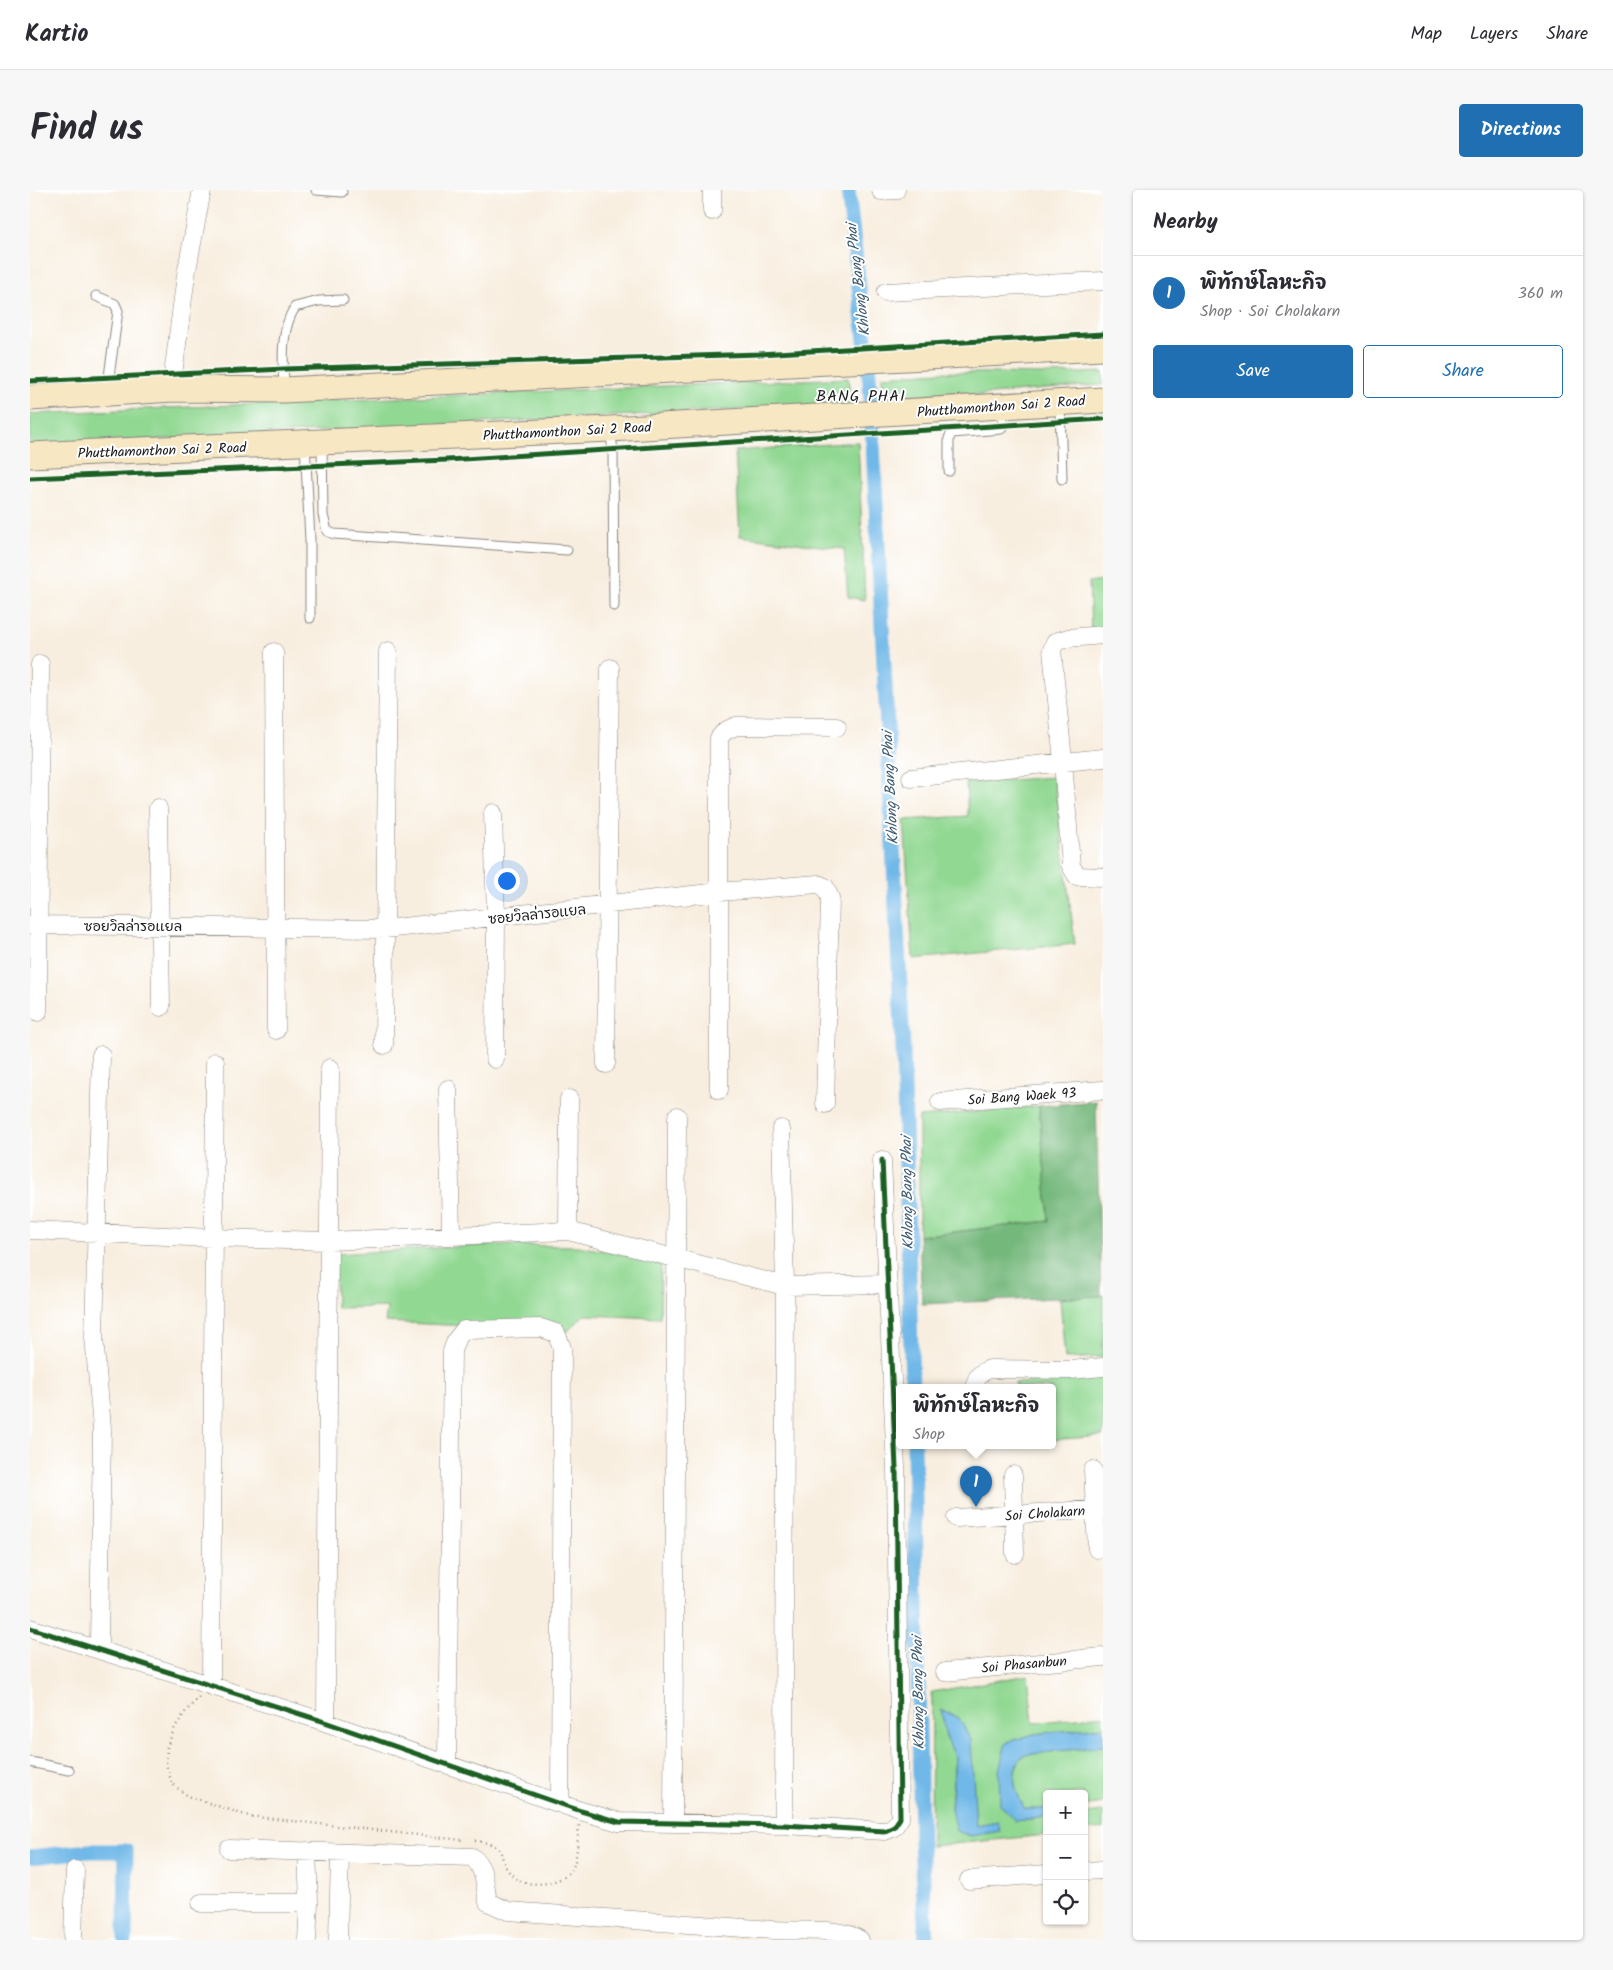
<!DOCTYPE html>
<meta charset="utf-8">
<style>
:root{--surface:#fff;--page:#f7f7f7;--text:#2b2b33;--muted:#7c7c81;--line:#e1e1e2;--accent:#1f6fb2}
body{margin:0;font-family:Kalam,"Playpen Sans Thai",sans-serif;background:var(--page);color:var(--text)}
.controls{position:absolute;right:15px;bottom:15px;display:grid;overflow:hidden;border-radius:5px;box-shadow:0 1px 4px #0004}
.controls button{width:45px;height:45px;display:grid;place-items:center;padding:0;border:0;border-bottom:1px solid var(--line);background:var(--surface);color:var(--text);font:25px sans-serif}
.you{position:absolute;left:476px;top:690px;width:18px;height:18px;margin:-12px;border:4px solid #fff;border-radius:50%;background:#1a73e8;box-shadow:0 0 0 8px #1a73e833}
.badge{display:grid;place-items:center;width:32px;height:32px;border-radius:50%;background:var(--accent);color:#fff;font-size:16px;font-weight:700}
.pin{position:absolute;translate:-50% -41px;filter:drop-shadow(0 1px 2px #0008)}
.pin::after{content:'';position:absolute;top:26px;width:18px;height:15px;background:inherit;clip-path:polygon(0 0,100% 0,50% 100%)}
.popup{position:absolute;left:866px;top:1194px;width:160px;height:65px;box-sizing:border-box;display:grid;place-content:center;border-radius:5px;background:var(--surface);filter:drop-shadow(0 1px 4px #0005);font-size:16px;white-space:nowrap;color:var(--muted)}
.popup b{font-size:19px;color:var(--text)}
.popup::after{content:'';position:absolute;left:50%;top:100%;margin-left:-10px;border:10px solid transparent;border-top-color:var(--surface)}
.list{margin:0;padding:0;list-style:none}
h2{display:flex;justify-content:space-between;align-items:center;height:65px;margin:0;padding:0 20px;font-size:21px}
h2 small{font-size:16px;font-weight:400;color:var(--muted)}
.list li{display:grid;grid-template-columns:32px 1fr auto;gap:15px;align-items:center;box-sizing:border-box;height:75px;padding:0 20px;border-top:1px solid var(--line)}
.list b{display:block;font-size:19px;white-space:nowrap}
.list p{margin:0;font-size:16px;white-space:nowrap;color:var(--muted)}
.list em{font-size:16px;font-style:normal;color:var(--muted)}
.actions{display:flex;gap:10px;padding:15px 20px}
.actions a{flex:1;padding:11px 0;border:1px solid var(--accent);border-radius:5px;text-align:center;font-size:18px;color:var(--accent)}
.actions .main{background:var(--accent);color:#fff}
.icon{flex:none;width:28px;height:28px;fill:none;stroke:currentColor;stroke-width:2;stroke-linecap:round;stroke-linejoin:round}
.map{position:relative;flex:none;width:1073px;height:1750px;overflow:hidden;border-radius:5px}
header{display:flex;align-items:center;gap:30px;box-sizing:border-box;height:70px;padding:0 25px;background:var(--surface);border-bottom:1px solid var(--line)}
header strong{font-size:24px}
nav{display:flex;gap:28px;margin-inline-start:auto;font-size:18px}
.intro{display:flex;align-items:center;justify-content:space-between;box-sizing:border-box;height:120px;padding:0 30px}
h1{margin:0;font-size:35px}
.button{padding:12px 22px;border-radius:5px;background:var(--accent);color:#fff;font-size:18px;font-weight:700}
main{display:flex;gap:30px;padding:0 30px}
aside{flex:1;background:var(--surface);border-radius:5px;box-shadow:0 1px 4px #0004}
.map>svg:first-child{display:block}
.green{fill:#91d892;stroke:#567a57;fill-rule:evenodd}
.forest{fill:#74b87c;stroke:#486a4c}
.water{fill:#70b8e8;stroke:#466a82}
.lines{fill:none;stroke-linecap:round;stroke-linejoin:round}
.canal{stroke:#70b8e8;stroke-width:15}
.lane-casing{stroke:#8a857e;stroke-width:11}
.street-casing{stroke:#8a857e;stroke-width:19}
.secondary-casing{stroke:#8a857e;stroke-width:27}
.path{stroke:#8a857e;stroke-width:2.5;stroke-dasharray:1 4;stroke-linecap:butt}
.lane{stroke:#fff;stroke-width:9}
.street{stroke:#fff;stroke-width:18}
.secondary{stroke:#f7e8c3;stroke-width:25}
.cycleway-casing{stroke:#fff;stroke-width:8}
.cycleway{stroke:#1b5e20;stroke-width:5}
.labels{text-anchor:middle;stroke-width:4;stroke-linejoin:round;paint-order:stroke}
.street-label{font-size:14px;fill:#1c1c1c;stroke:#fff}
.water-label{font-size:15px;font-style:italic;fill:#3e5a6e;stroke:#fff}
.quarter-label{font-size:16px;letter-spacing:1px;fill:#1c1c1c;stroke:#fff}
</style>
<header>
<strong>Kartio</strong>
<nav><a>Map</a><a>Layers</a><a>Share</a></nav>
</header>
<div class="intro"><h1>Find us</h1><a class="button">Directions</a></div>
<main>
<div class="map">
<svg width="1073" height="1750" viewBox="0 0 1073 1750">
<rect width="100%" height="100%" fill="#fff"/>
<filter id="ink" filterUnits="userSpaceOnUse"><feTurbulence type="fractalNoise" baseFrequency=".02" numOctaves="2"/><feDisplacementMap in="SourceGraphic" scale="10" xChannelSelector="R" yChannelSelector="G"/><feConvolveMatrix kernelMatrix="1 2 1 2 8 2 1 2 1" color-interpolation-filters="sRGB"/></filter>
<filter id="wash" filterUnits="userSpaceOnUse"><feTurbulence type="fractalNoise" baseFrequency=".0096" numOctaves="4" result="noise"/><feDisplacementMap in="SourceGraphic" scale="20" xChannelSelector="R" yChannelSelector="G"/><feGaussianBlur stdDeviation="1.12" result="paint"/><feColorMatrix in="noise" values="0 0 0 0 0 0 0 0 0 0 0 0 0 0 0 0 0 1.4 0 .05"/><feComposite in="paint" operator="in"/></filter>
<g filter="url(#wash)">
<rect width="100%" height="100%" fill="#f8eedf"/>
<path class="green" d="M910 182 1017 184 1073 182V195C999 199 927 209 853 212L852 186Z
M818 188 821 214 0 256V224Z
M828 252 835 410 818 407 814 359 710 346 705 261Z
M1073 390V439L1061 440 1059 392Z
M1024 587 1045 754 883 769 874 630 938 626 936 593Z
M1009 916 1019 1031 889 1046V927Z
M460 1055 548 1056 586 1063 631 1074 630 1128 554 1125 538 1141 355 1132 357 1117 306 1118 305 1064Z
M1073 1105V1167L1035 1169 1030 1109Z
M1073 1187V1246L1022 1250V1198H986L985 1193Z
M998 1485 1003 1533 1073 1525V1537L1004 1544 976 1553 985 1631 1017 1627V1645L901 1656 902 1502ZM912 1520 943 1609 946 1636 921 1619 925 1566 916 1547Z
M1073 1556V1613L1054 1616V1604H1017V1619H995C984 1600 979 1584 993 1565Z
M1073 1622V1639L1054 1641V1624Z"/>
<path class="forest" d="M1066 911 1071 1106 892 1114 889 1046 1019 1031 1009 916Z"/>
<path class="water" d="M911 1520 929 1528 941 1550 946 1635 968 1631 970 1641 941 1646 926 1641 921 1619 925 1566 916 1547Z
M1073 1537V1556L993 1565C979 1583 984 1600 995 1619H1017V1627L985 1631 970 1614 969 1581 976 1553 1004 1544Z"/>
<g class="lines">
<path class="canal" d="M818 0 840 194 873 857 882 1198
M884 1256 891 1650 896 1750
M0 1667 59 1661H96L95 1750"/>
</g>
</g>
<g filter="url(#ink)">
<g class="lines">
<defs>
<path id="lane" d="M286 0 312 2
M66 106 85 114 88 121 77 201
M254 198C253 171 250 141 265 117L289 111 313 110
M1030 215 1032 289
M580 242 583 259 584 416
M292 253 293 325 297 341 304 344 537 360
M275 254 280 349V428
M919 281V248L922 243 971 239 973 236 972 219
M0 1572 39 1580"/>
<path id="street" d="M682 0V21
M851 1 866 0
M856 102 1073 91
M143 199V185L156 85 172 0
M1073 445 1038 448 1025 452 1022 460 1033 571 1041 676 1047 686 1073 687
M244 462 246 840
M881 588 1073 568
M128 618 131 817
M463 623 466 728 465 869
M0 735 355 739 689 702 788 694 795 697 800 708 795 914
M8 822 10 474
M354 855 358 461
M576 874 580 478
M418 899 421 1045
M689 900V548L695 541 706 536 807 537
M910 912 1073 900
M751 939 755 1096 754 1635
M0 1040 182 1048 298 1051 538 1041 755 1096 857 1094
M538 1041 539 909
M945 1198C946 1187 949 1183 960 1179L1040 1180 1073 1177
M1063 1280 1067 1359
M983 1285 985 1364
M926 1328 1073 1319
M0 1438 289 1530 551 1621 589 1632 754 1635 855 1641 864 1637 870 1628 866 1278 852 970
M69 1459 72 1238 64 1147 71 865
M915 1482 1073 1467
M181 1496 185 872
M296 1532 300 878
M417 1573 422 1161 426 1150 434 1140 511 1138 526 1143 532 1158 530 1613
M643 1633 647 926
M199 1659 442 1667C455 1677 455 1696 458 1712L478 1721C566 1727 655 1734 744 1740 768 1742 810 1736 830 1750
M277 1661 279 1713 277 1750
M1054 1681 1073 1680
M939 1690 1017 1684
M171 1713H279
M43 1750 45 1680
M308 1750 310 1663"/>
<path id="secondary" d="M0 208 143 199 254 200 1073 158
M0 265 580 239 1073 210"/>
</defs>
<use href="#lane" class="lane-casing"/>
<use href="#street" class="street-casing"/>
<use href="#secondary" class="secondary-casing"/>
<path class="path" d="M169 1507 156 1521 145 1537 137 1557 136 1574 142 1594 158 1606 218 1626 432 1650
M445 1651C484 1655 463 1669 484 1687 498 1699 534 1695 543 1677 548 1666 547 1648 549 1635"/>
<use href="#lane" class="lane"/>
<use href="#street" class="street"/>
<use href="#secondary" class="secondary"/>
<defs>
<path id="cycleway" d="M0 191 254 179 729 164 1073 144
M0 288 417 270 1073 229
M0 1438 289 1530 551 1621 589 1632 754 1635 855 1641 864 1637 870 1628 866 1278 852 970"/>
</defs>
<use href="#cycleway" class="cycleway-casing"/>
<use href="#cycleway" class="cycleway"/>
</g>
</g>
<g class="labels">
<g class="street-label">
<text transform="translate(971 216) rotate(-4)" y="5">Phutthamonthon Sai 2 Road</text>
<text transform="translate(537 241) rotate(-3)" y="5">Phutthamonthon Sai 2 Road</text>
<text transform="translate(132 260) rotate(-2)" y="5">Phutthamonthon Sai 2 Road</text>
<text transform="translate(507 724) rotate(-6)" y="5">ซอยวิลล่ารอแยล</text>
<text x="103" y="741">ซอยวิลล่ารอแยล</text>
<text transform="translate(992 906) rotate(-4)" y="5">Soi Bang Waek 93</text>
<text transform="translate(1015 1323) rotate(-4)" y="5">Soi Cholakarn</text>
<text transform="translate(994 1474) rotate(-5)" y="5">Soi Phasanbun</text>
</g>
<g class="water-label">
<text transform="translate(828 90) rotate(-97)" y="5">Khlong Bang Phai</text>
<text transform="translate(860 598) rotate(-93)" y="5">Khlong Bang Phai</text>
<text transform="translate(877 1003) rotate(-91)" y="5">Khlong Bang Phai</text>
<text transform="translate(888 1503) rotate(-91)" y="5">Khlong Bang Phai</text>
</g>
<g class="quarter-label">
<text x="831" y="211">BANG PHAI</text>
</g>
</g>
</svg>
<div class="controls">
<button>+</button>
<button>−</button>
<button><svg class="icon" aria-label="locate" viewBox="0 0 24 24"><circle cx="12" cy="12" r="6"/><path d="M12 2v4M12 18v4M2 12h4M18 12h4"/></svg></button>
</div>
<div class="you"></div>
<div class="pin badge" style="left:946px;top:1317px">1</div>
<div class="popup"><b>พิทักษ์โลหะกิจ</b>Shop</div>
</div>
<aside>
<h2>Nearby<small></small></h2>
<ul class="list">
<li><span class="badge">1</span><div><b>พิทักษ์โลหะกิจ</b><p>Shop · Soi Cholakarn</p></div><em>360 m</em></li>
</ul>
<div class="actions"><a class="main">Save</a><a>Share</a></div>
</aside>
</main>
